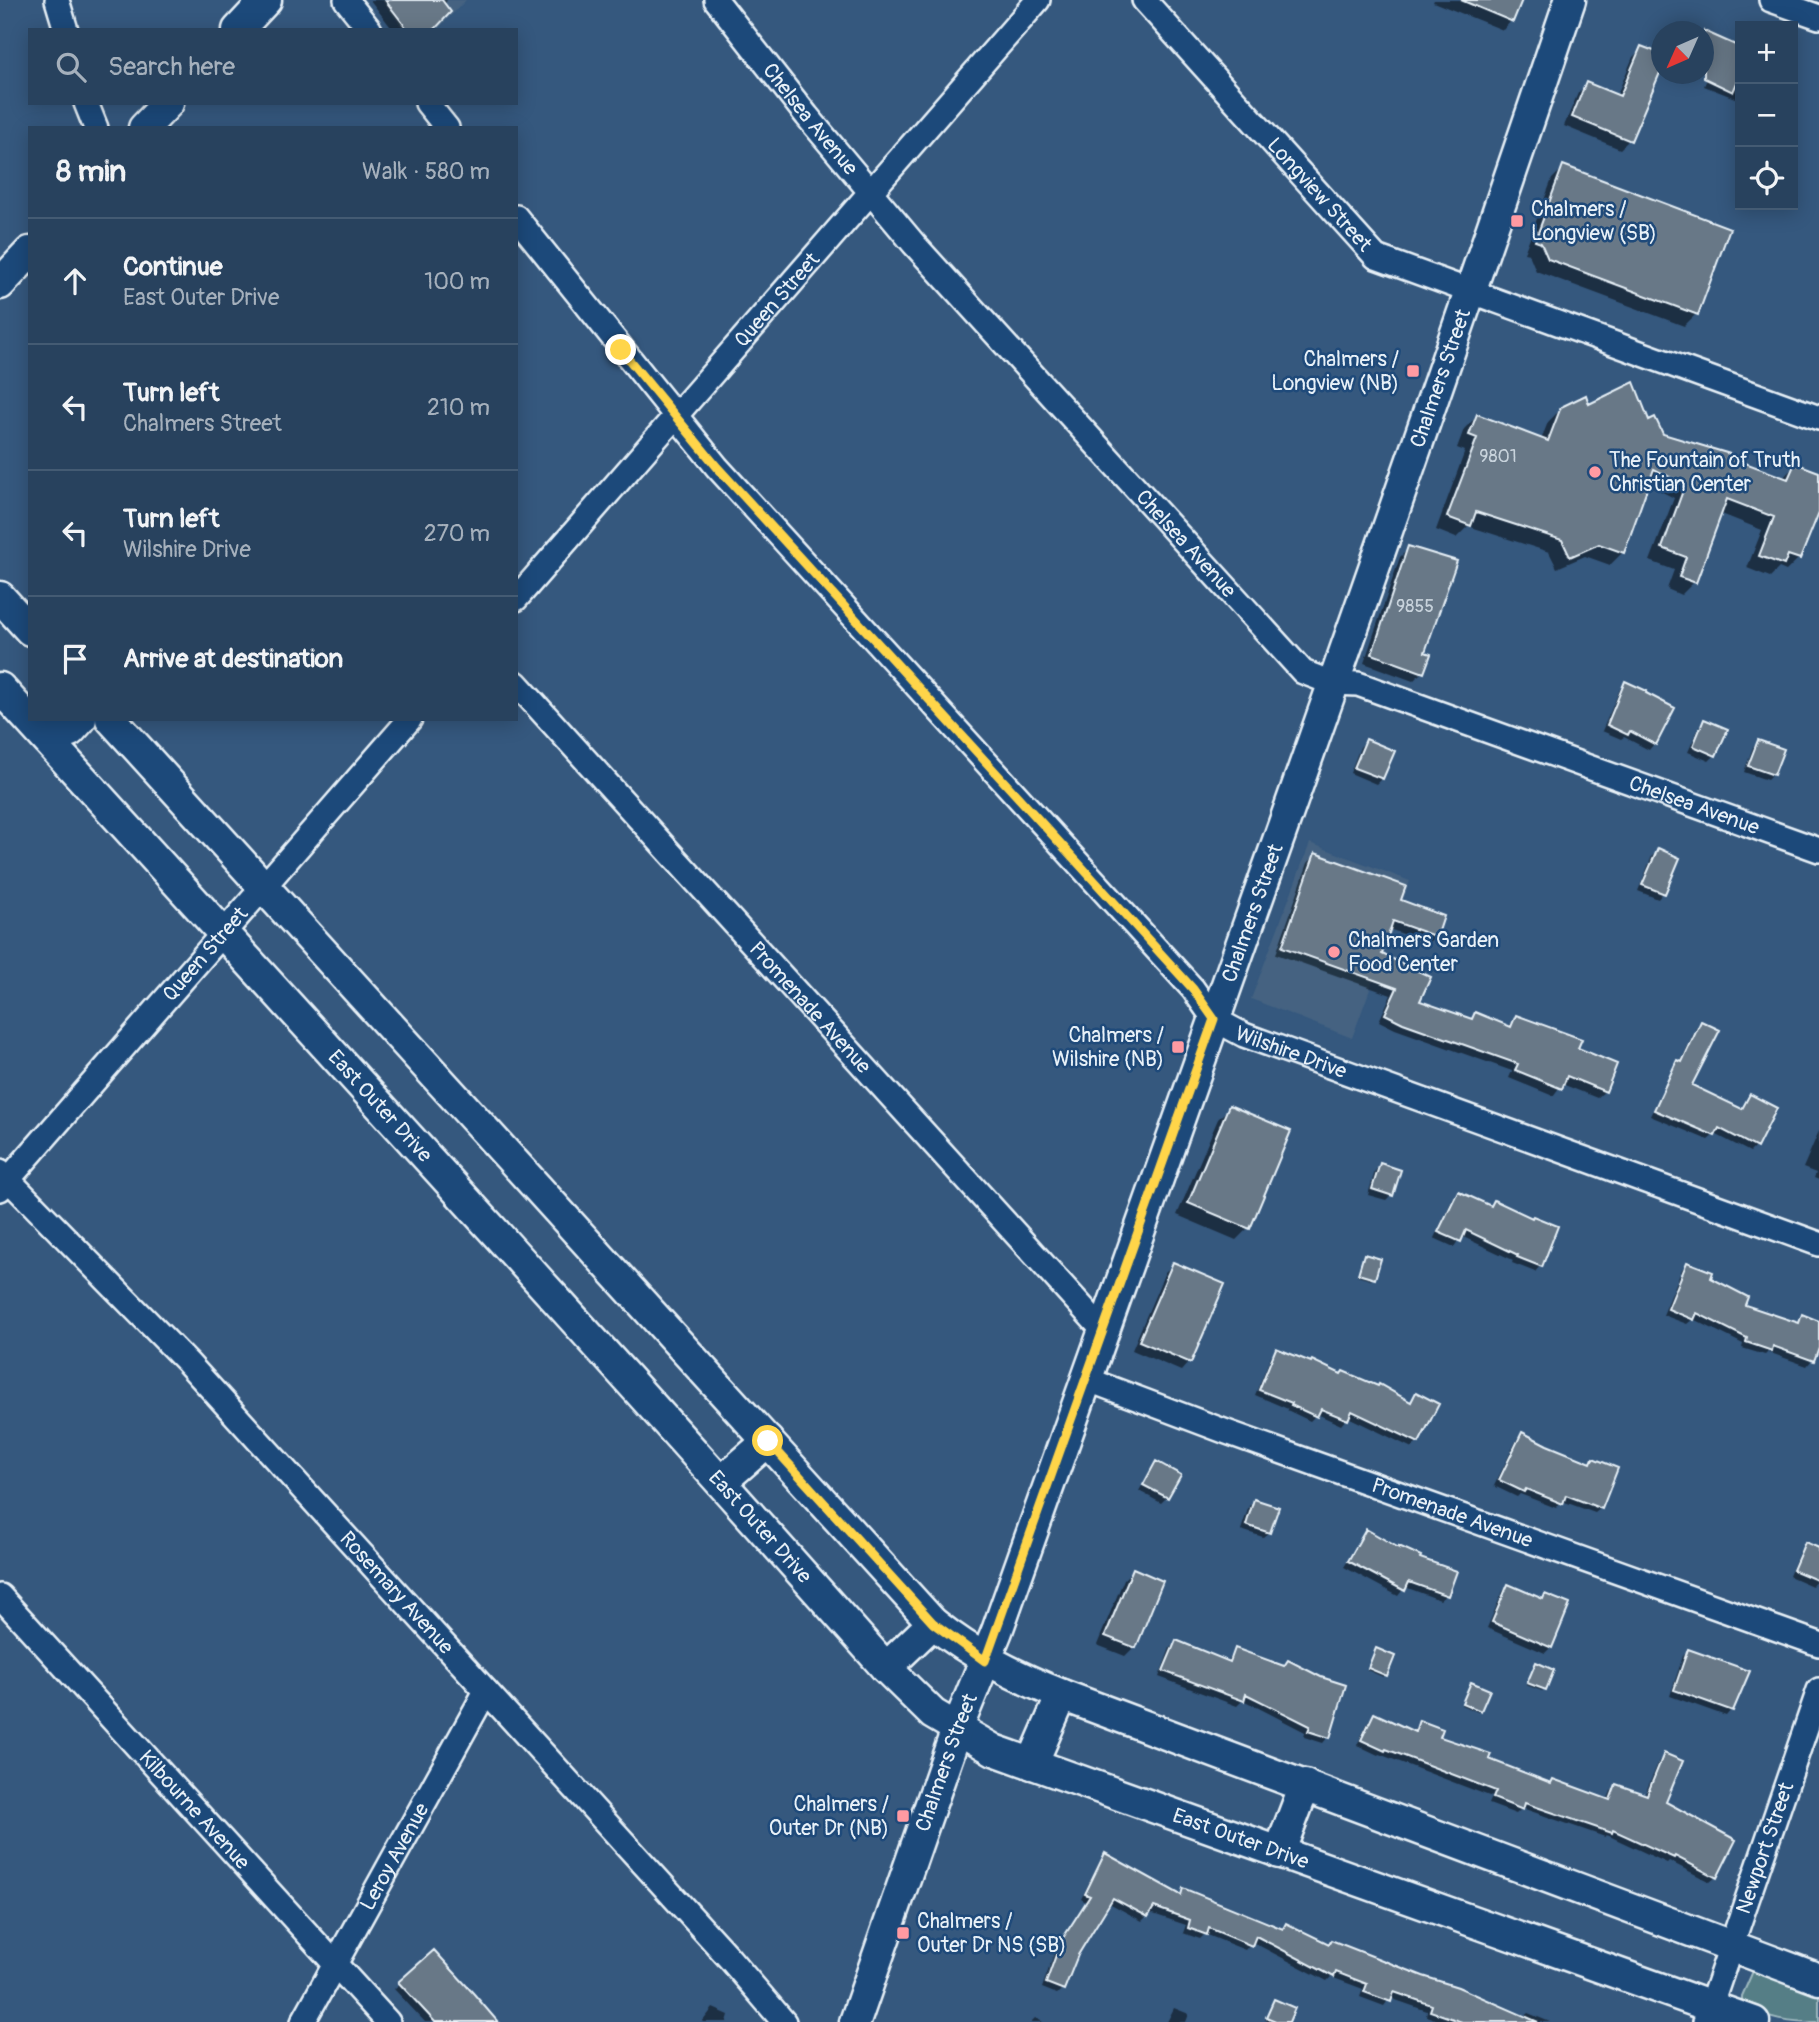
<!DOCTYPE html>
<meta charset="utf-8">
<style>
:root{--surface:#28425e;--page:#344d67;--text:#f1f3f6;--muted:#a5b0bc;--line:#445b73}
body{margin:0;font-family:Pangolin,sans-serif;background:var(--page);color:var(--text)}
.controls{position:absolute;right:21px;top:21px;display:grid;overflow:hidden;border-radius:0px;box-shadow:0 4px 18px #0003}
.controls button{width:63px;height:63px;display:grid;place-items:center;padding:0;border:0;border-bottom:2px solid var(--line);background:var(--surface);color:var(--text);font:35px sans-serif}
.compass{position:absolute;left:1651px;top:21px;width:63px;height:63px;border-radius:50%;background:var(--surface);box-shadow:0 4px 18px #0003;rotate:225deg}
.stop{position:absolute;width:21px;height:21px;margin:-16px;border:5px solid #ffd54a;border-radius:50%;background:#fff}
.stop.end{background:#ffd54a;border-color:#fff;box-shadow:0 2px 7px #0008}
.list{margin:0;padding:0;list-style:none}
h2{display:flex;justify-content:space-between;align-items:center;height:91px;margin:0;padding:0 28px;font-size:30px}
h2 small{font-size:23px;font-weight:400;color:var(--muted)}
.list li{display:grid;grid-template-columns:46px 1fr auto;gap:21px;align-items:center;box-sizing:border-box;height:126px;padding:0 28px;border-top:2px solid var(--line)}
.list b{display:block;font-size:26px;white-space:nowrap}
.list p{margin:0;font-size:23px;white-space:nowrap;color:var(--muted)}
.list em{font-size:23px;font-style:normal;color:var(--muted)}
.icon{flex:none;width:38px;height:38px;fill:none;stroke:currentColor;stroke-width:2;stroke-linecap:round;stroke-linejoin:round}
.map{position:relative;flex:none;width:1819px;height:2022px;overflow:hidden}
.search{position:absolute;background:var(--surface);box-shadow:0 4px 18px #0003;left:28px;top:28px;width:490px;height:77px;display:flex;align-items:center;gap:18px;box-sizing:border-box;padding:0 24px;border-radius:0px;color:var(--muted);font-size:26px}
.panel{position:absolute;background:var(--surface);box-shadow:0 4px 18px #0003;left:28px;top:126px;width:490px;height:595px;border-radius:0px}
.map>svg:first-child{display:block}
.built{fill:#446281}
.green{fill:#547e86;stroke:#9eb8bf;stroke-width:2}
.shadow{fill:#0007}
.building{fill:#677887;stroke:#e8f1f8;stroke-width:2}
.lines{fill:none;stroke-linecap:round;stroke-linejoin:round}
.minor-casing{stroke:#e8f1f8;stroke-width:28}
.tertiary-casing{stroke:#e8f1f8;stroke-width:35}
.minor{stroke:#1f4a7a;stroke-width:23}
.tertiary{stroke:#1f4a7a;stroke-width:30}
.route{stroke:#ffd54a;stroke-width:9}
.poi-dot{fill:#ff9aa2;stroke:#1f4a7a;stroke-width:2.5}
.labels{text-anchor:middle;stroke-width:5;stroke-linejoin:round;paint-order:stroke}
.number-label{font-size:18px;fill:#c8d3dc}
.street-label{font-size:21px;fill:#e8f1f8;stroke:#1f4a7a}
.poi-label{font-size:21px;fill:#e8f1f8;stroke:#1f4a7a;text-anchor:start}
</style>
<div class="map">
<svg width="1819" height="2022" viewBox="0 0 1819 2022">
<rect width="100%" height="100%" fill="#35587e"/>
<filter id="ink" filterUnits="userSpaceOnUse"><feTurbulence type="fractalNoise" baseFrequency=".0143" numOctaves="2"/><feDisplacementMap in="SourceGraphic" scale="14" xChannelSelector="R" yChannelSelector="G"/><feConvolveMatrix kernelMatrix="1 2 1 2 8 2 1 2 1" color-interpolation-filters="sRGB"/></filter>
<g filter="url(#ink)">
<path class="built" d="M381 0H466L437 30H404Z
M1310 843 1410 881 1352 1038 1251 999Z"/>
<path class="green" d="M1753 1971 1819 1993V2022C1793 2022 1763 2020 1742 2001V1996Z"/>
<path class="shadow" d="M370 0H447L432 30H393Z
M1434 0H1520L1511 21 1503 30 1433 2Z
M1689 26 1701 32H1684Z
M1703 33 1740 49V100L1704 86 1711 70 1703 66Z
M1642 48 1661 63 1629 140 1620 149 1564 126 1578 93 1587 84 1616 97 1633 57Z
M1564 167 1696 314 1684 326 1536 271 1529 254 1524 253 1552 179Z
M1588 406 1648 422 1662 436 1782 479 1795 465 1819 474V507L1799 558 1786 571 1779 568 1770 577 1747 568 1762 530 1719 513 1694 582 1681 595 1667 589 1674 570 1650 561 1674 498 1647 484 1623 552 1610 565 1585 556 1557 568 1549 552 1468 526 1456 538 1436 530 1465 451 1457 448 1464 429 1477 416 1541 440 1548 422 1562 408Z
M1409 548 1423 652 1428 655 1422 672 1413 681 1364 663 1400 557Z
M1625 684 1673 709 1654 744 1649 750 1624 737 1621 739 1602 731 1620 689Z
M1704 721 1715 755 1709 761 1688 752 1699 727Z
M1366 741 1382 778 1376 784 1350 773 1360 747Z
M1759 742 1781 750 1772 775 1767 780 1744 772 1753 747Z
M1658 851 1663 893 1658 899 1638 891 1652 856Z
M1315 855 1398 902 1435 936 1428 943 1389 929 1379 955 1417 1002 1469 1020 1475 1014 1508 1027 1517 1017 1605 1091 1597 1098 1562 1084 1553 1096 1509 1078 1512 1071 1395 1029 1379 1021 1391 995 1276 954 1308 863Z
M1701 1023 1690 1086 1741 1110 1750 1096 1755 1147 1750 1152 1715 1134 1708 1140 1650 1116 1673 1068 1680 1063 1696 1028Z
M1230 1107 1248 1228 1236 1240 1177 1215 1218 1119Z
M1819 1131V1180L1814 1178 1816 1173 1803 1168Z
M1380 1165 1391 1195 1386 1200 1368 1195 1375 1171Z
M1458 1193 1489 1207 1494 1203 1531 1220 1556 1227 1540 1266 1535 1272 1512 1263 1513 1260 1461 1236 1454 1247 1434 1238 1453 1198Z
M1365 1256 1373 1278 1371 1280 1357 1276Z
M1174 1264 1189 1362 1181 1371 1132 1350 1165 1272Z
M1687 1264 1742 1306 1796 1324 1803 1316 1819 1323V1342L1812 1360 1807 1366 1768 1352 1765 1355 1742 1348 1743 1344 1693 1319 1687 1324 1663 1315 1682 1269Z
M1277 1350 1409 1403 1416 1394 1417 1442 1412 1448 1348 1417 1341 1425 1317 1414 1310 1421 1287 1410 1288 1409 1255 1395 1271 1356Z
M1522 1434 1589 1465 1593 1460 1601 1508 1595 1513 1562 1501 1556 1508 1520 1494 1517 1497 1494 1486 1517 1439Z
M1156 1463 1167 1497 1161 1503 1139 1491 1151 1469Z
M1255 1501 1269 1532 1263 1537 1241 1530 1249 1506Z
M1367 1531 1446 1595 1440 1600 1405 1587 1398 1596 1344 1567Z
M1805 1544 1819 1550V1578L1812 1586 1789 1576 1800 1550Z
M1133 1570 1134 1647 1125 1656 1097 1645 1124 1579Z
M1508 1586 1541 1600 1545 1596 1551 1647 1545 1653 1487 1628 1503 1591Z
M1176 1642 1227 1662 1236 1650 1283 1667 1288 1662 1328 1737 1323 1743 1304 1737 1305 1732 1243 1700 1237 1706 1159 1677 1170 1648Z
M1376 1650 1385 1675 1383 1677 1367 1670Z
M1688 1651 1731 1710 1726 1716 1670 1696 1683 1656Z
M1536 1664 1545 1689 1542 1691 1526 1685Z
M1471 1684 1480 1710 1478 1712 1461 1705Z
M1374 1715 1412 1732 1420 1722 1438 1738 1487 1760 1550 1784 1607 1801 1611 1791 1617 1786 1644 1796 1659 1761 1664 1755V1803L1716 1877 1710 1882 1669 1861 1667 1863 1607 1835 1605 1837 1522 1808 1516 1814 1489 1804 1492 1797 1379 1754 1378 1755 1357 1745 1369 1720Z
M1105 1855 1178 1895 1184 1890 1282 1930 1287 1925 1328 1946 1523 2017 1528 2013 1550 2022H1443L1426 2016 1427 2011 1390 1998 1384 2006 1360 1997 1363 1989 1331 1977 1327 1981 1252 1942 1245 1950 1205 1934 1200 1939 1183 1933 1186 1925 1150 1913 1142 1921 1109 1903 1077 1954 1062 1989 1057 1994 1042 1988 1056 1948 1086 1902 1081 1899 1100 1861Z
M434 1953 498 2022H425L394 1989Z
M1272 2004 1287 2022H1271L1265 2020Z
M713 2008 729 2015 727 2022H702Z
M1174 2008 1189 2014 1186 2022H1167Z
M1035 2018 1043 2022H1031Z"/>
<path class="building" d="M385 0H442L451 12 434 30H408Z
M1461 0H1522L1513 22Z
M1704 31 1740 47V76L1733 92 1704 78Z
M1641 46 1662 54V68L1631 141 1572 117 1586 82 1620 96Z
M1563 165 1730 228 1698 315 1548 259 1541 243 1535 241Z
M1634 382 1649 420 1655 417 1663 434 1730 454 1729 457 1788 479 1795 463 1819 472V512L1800 559 1788 555 1784 565 1759 556 1774 517 1727 499 1696 583 1679 577 1686 557 1662 548 1685 485 1654 469 1624 553 1599 544 1570 557 1562 540 1476 512 1471 526 1447 517 1477 438 1469 435 1477 414 1548 441 1561 407 1586 395 1589 404Z
M1408 546 1457 561 1425 652 1431 654 1424 673 1372 654Z
M1625 681 1647 691 1646 693 1675 708 1656 745 1630 731 1628 735 1607 725Z
M1704 719 1728 729 1716 756 1693 746Z
M1366 739 1395 751 1383 779 1354 768Z
M1758 740 1784 749 1774 775 1748 766Z
M1658 848 1680 858 1665 894 1642 885Z
M1315 853 1406 886 1401 900 1444 916 1437 937 1393 921 1382 954 1431 977 1420 1001 1472 1019 1475 1012 1511 1027 1516 1015 1582 1039 1578 1048 1617 1064 1606 1092 1567 1076 1562 1089 1515 1070 1518 1064 1403 1023 1385 1014 1397 988 1282 947Z
M1701 1021 1720 1030 1692 1085 1742 1109 1750 1094 1777 1108 1757 1148 1719 1128 1715 1136 1654 1110 1677 1060 1682 1062Z
M1229 1105 1291 1131 1250 1229 1188 1203Z
M1380 1163 1401 1170 1393 1196 1372 1189Z
M1458 1191 1491 1206 1494 1200 1532 1218 1533 1216 1558 1226 1542 1267 1517 1257 1518 1255 1466 1230 1461 1242 1438 1232Z
M1364 1254 1381 1259 1375 1279 1358 1274Z
M1173 1262 1225 1284 1191 1363 1139 1341Z
M1687 1262 1713 1272 1711 1278 1748 1297 1745 1305 1799 1323 1802 1314 1819 1321V1347L1814 1361 1773 1346 1772 1351 1746 1342 1747 1338 1697 1313 1694 1320 1668 1309Z
M1276 1348 1311 1362 1312 1360 1341 1374 1343 1371 1378 1386 1379 1384 1411 1402 1416 1392 1439 1404 1419 1443 1352 1411 1348 1420 1321 1409 1317 1417 1291 1405 1292 1403 1259 1390Z
M1522 1432 1547 1445 1591 1463 1593 1458 1618 1468 1602 1509 1566 1495 1563 1504 1526 1489 1524 1492 1499 1480Z
M1156 1461 1181 1475 1168 1498 1143 1485Z
M1254 1499 1279 1507 1270 1533 1246 1525Z
M1366 1529 1399 1548V1546L1421 1556 1420 1558 1457 1571 1448 1596 1409 1582 1405 1591 1348 1561Z
M1805 1542 1819 1548V1581L1793 1570Z
M1133 1568 1163 1581 1136 1648 1105 1636Z
M1508 1584 1543 1599 1545 1594 1570 1604 1552 1648 1492 1622Z
M1176 1640 1230 1662 1235 1648 1284 1666 1288 1660 1321 1677 1346 1685 1330 1738 1308 1731 1310 1726 1246 1694 1244 1701 1163 1671Z
M1376 1648 1395 1656 1387 1676 1368 1668Z
M1688 1649 1750 1671 1733 1711 1674 1690Z
M1536 1662 1554 1670 1546 1690 1527 1683Z
M1471 1682 1490 1690 1481 1711 1462 1703Z
M1374 1713 1415 1732 1419 1720 1443 1729 1440 1737 1491 1754 1489 1759 1551 1783 1553 1779 1610 1800 1616 1784 1647 1795 1664 1753 1683 1761 1666 1802 1736 1840 1717 1878 1675 1856 1674 1858 1613 1830 1612 1833 1525 1803 1523 1810 1493 1798 1496 1791 1386 1749 1385 1751 1361 1740Z
M1105 1853 1181 1895 1183 1888 1283 1929 1286 1923 1329 1944 1331 1940 1423 1976 1458 1987 1538 2022H1462L1430 2011 1432 2005 1394 1992 1391 2002 1364 1992 1367 1984 1336 1972 1334 1977 1256 1936 1252 1946 1209 1928 1207 1935 1188 1928 1190 1920 1154 1907 1148 1917 1113 1898 1078 1955 1064 1990 1046 1983 1061 1941 1090 1896 1085 1894Z
M434 1950 474 1994 498 2022H435L398 1982Z
M1274 1999 1295 2008 1289 2022H1278L1266 2017Z"/>
<g class="lines">
<defs>
<g id="minor">
<path d="M57 0 66 30"/>
<path d="M346 0 370 30"/>
<path id="s1" d="M716 0 807 116 914 244 1303 672 1332 683 1358 684 1819 850"/>
<path id="s2" d="M1144 0 1376 257 1819 418"/>
<path d="M1771 0 1819 17"/>
<path d="M86 103 96 128"/>
<path d="M427 103 447 128"/>
<path id="s3" d="M516 217 717 467 1193 989 1214 1019 1244 1035 1819 1244"/>
<path id="s4" d="M516 599 1038 0"/>
<path id="s5" d="M516 683 1103 1330"/>
<path id="s6" d="M0 1171 188 1363 730 1959 784 2022"/>
<path id="s7" d="M0 1189 410 719"/>
<path id="s8" d="M1086 1379 1224 1431 1819 1644"/>
<path id="s9" d="M0 1596 388 2022"/>
<path id="s10" d="M303 2022 486 1691"/>
<path id="s11" d="M1705 2022 1819 1690"/>
</g>
<g id="tertiary">
<path d="M238 30 266 0"/>
<path d="M144 128 168 103"/>
<path d="M0 284 30 252"/>
<path d="M0 597 30 630"/>
<path id="s12" d="M0 688C296 1014 594 1338 886 1668L933 1714 994 1750 1754 2022"/>
<path d="M111 719 933 1623C973 1655 1015 1676 1062 1695L1819 1979"/>
<path d="M47 739 70 731 81 719"/>
<path d="M721 1482 768 1441"/>
<path d="M886 1668 933 1623"/>
<path d="M1032 1764 1062 1695"/>
<path d="M1279 1853 1305 1785"/>
<path id="s13" d="M855 2022 957 1729 997 1631C1190 1088 1385 546 1570 0"/>
</g>
</defs>
<use href="#minor" class="minor-casing"/>
<use href="#tertiary" class="tertiary-casing"/>
<use href="#minor" class="minor"/>
<use href="#tertiary" class="tertiary"/>
</g>
</g>
<g class="lines" filter="url(#ink)">
<path class="route" d="M621 350 717 467 1193 989 1214 1019 985 1661 933 1623 768 1441"/>
</g>
<g class="poi-dot">
<rect x="1510" y="214" width="14" height="14" rx="3.5"/>
<rect x="1406" y="364" width="14" height="14" rx="3.5"/>
<circle cx="1595" cy="472" r="7"/>
<circle cx="1334" cy="952" r="7"/>
<rect x="1171" y="1040" width="14" height="14" rx="3.5"/>
<rect x="896" y="1809" width="14" height="14" rx="3.5"/>
<rect x="896" y="1926" width="14" height="14" rx="3.5"/>
</g>
<g class="labels">
<g class="number-label">
<text x="1498" y="462">9801</text>
<text x="1415" y="612">9855</text>
</g>
<g class="street-label">
<text dy="7" stroke="none"><textPath href="#s1" startOffset="152">Chelsea Avenue</textPath></text>
<text dy="7" stroke="none"><textPath href="#s2" startOffset="262">Longview Street</textPath></text>
<text dy="7" stroke="none"><textPath href="#s4" startOffset="397">Queen Street</textPath></text>
<text dy="7" stroke="none"><textPath href="#s13" startOffset="1745">Chalmers Street</textPath></text>
<text dy="7" stroke="none"><textPath href="#s1" startOffset="719">Chelsea Avenue</textPath></text>
<text dy="7" stroke="none"><textPath href="#s1" startOffset="1307">Chelsea Avenue</textPath></text>
<text dy="7" stroke="none"><textPath href="#s13" startOffset="1178">Chalmers Street</textPath></text>
<text dy="7" stroke="none"><textPath href="#s7" startOffset="312">Queen Street</textPath></text>
<text dy="7" stroke="none"><textPath href="#s5" startOffset="438">Promenade Avenue</textPath></text>
<text dy="7" stroke="none"><textPath href="#s3" startOffset="1148">Wilshire Drive</textPath></text>
<text dy="7" stroke="none"><textPath href="#s12" startOffset="565">East Outer Drive</textPath></text>
<text dy="7" stroke="none"><textPath href="#s8" startOffset="390">Promenade Avenue</textPath></text>
<text dy="7" stroke="none"><textPath href="#s12" startOffset="1132">East Outer Drive</textPath></text>
<text dy="7" stroke="none"><textPath href="#s6" startOffset="579">Rosemary Avenue</textPath></text>
<text dy="7" stroke="none"><textPath href="#s13" startOffset="275">Chalmers Street</textPath></text>
<text dy="7" stroke="none"><textPath href="#s9" startOffset="289">Kilbourne Avenue</textPath></text>
<text dy="7" stroke="none"><textPath href="#s12" startOffset="1720">East Outer Drive</textPath></text>
<text dy="7" stroke="none"><textPath href="#s11" startOffset="184">Newport Street</textPath></text>
<text dy="7" stroke="none"><textPath href="#s10" startOffset="189">Leroy Avenue</textPath></text>
</g>
<g class="poi-label">
<text x="1531" y="216">Chalmers /<tspan x="1531" dy="24">Longview (SB)</tspan></text>
<text x="1399" y="366" text-anchor="end">Chalmers /<tspan x="1399" dy="24">Longview (NB)</tspan></text>
<text x="1609" y="467">The Fountain of Truth<tspan x="1609" dy="24">Christian Center</tspan></text>
<text x="1348" y="947">Chalmers Garden<tspan x="1348" dy="24">Food Center</tspan></text>
<text x="1164" y="1042" text-anchor="end">Chalmers /<tspan x="1164" dy="24">Wilshire (NB)</tspan></text>
<text x="889" y="1811" text-anchor="end">Chalmers /<tspan x="889" dy="24">Outer Dr (NB)</tspan></text>
<text x="917" y="1928">Chalmers /<tspan x="917" dy="24">Outer Dr NS (SB)</tspan></text>
</g>
</g>
</svg>
<div class="controls">
<button>+</button>
<button>−</button>
<button><svg class="icon" aria-label="locate" viewBox="0 0 24 24"><circle cx="12" cy="12" r="6"/><path d="M12 2v4M12 18v4M2 12h4M18 12h4"/></svg></button>
</div>
<svg class="compass" viewBox="-18 -18 36 36"><path d="M0-13l5 13h-10z" fill="#e53935"/><path d="M0 13l5-13h-10z" fill="#a5b0bc"/></svg>
<div class="stop" style="left:768px;top:1441px"></div>
<div class="stop end" style="left:621px;top:350px"></div>
<div class="search"><svg class="icon" aria-label="search" viewBox="0 0 24 24"><circle cx="10" cy="10" r="6"/><path d="M15 15l6 6"/></svg>Search here</div>
<section class="panel">
<h2>8 min<small>Walk · 580 m</small></h2>
<ul class="list">
<li><svg class="icon" aria-label="ahead" viewBox="0 0 24 24"><path d="M12 20V5M6 11l6-6 6 6"/></svg><div><b>Continue</b><p>East Outer Drive</p></div><em>100 m</em></li>
<li><svg class="icon" aria-label="left" viewBox="0 0 24 24"><path d="M17 20v-9H6M10 6l-5 5 5 5"/></svg><div><b>Turn left</b><p>Chalmers Street</p></div><em>210 m</em></li>
<li><svg class="icon" aria-label="left" viewBox="0 0 24 24"><path d="M17 20v-9H6M10 6l-5 5 5 5"/></svg><div><b>Turn left</b><p>Wilshire Drive</p></div><em>270 m</em></li>
<li><svg class="icon" aria-label="arrive" viewBox="0 0 24 24"><path d="M6 21V4h12l-3 4 3 4H6"/></svg><div><b>Arrive at destination</b></div></li>
</ul>
</section>
</div>
